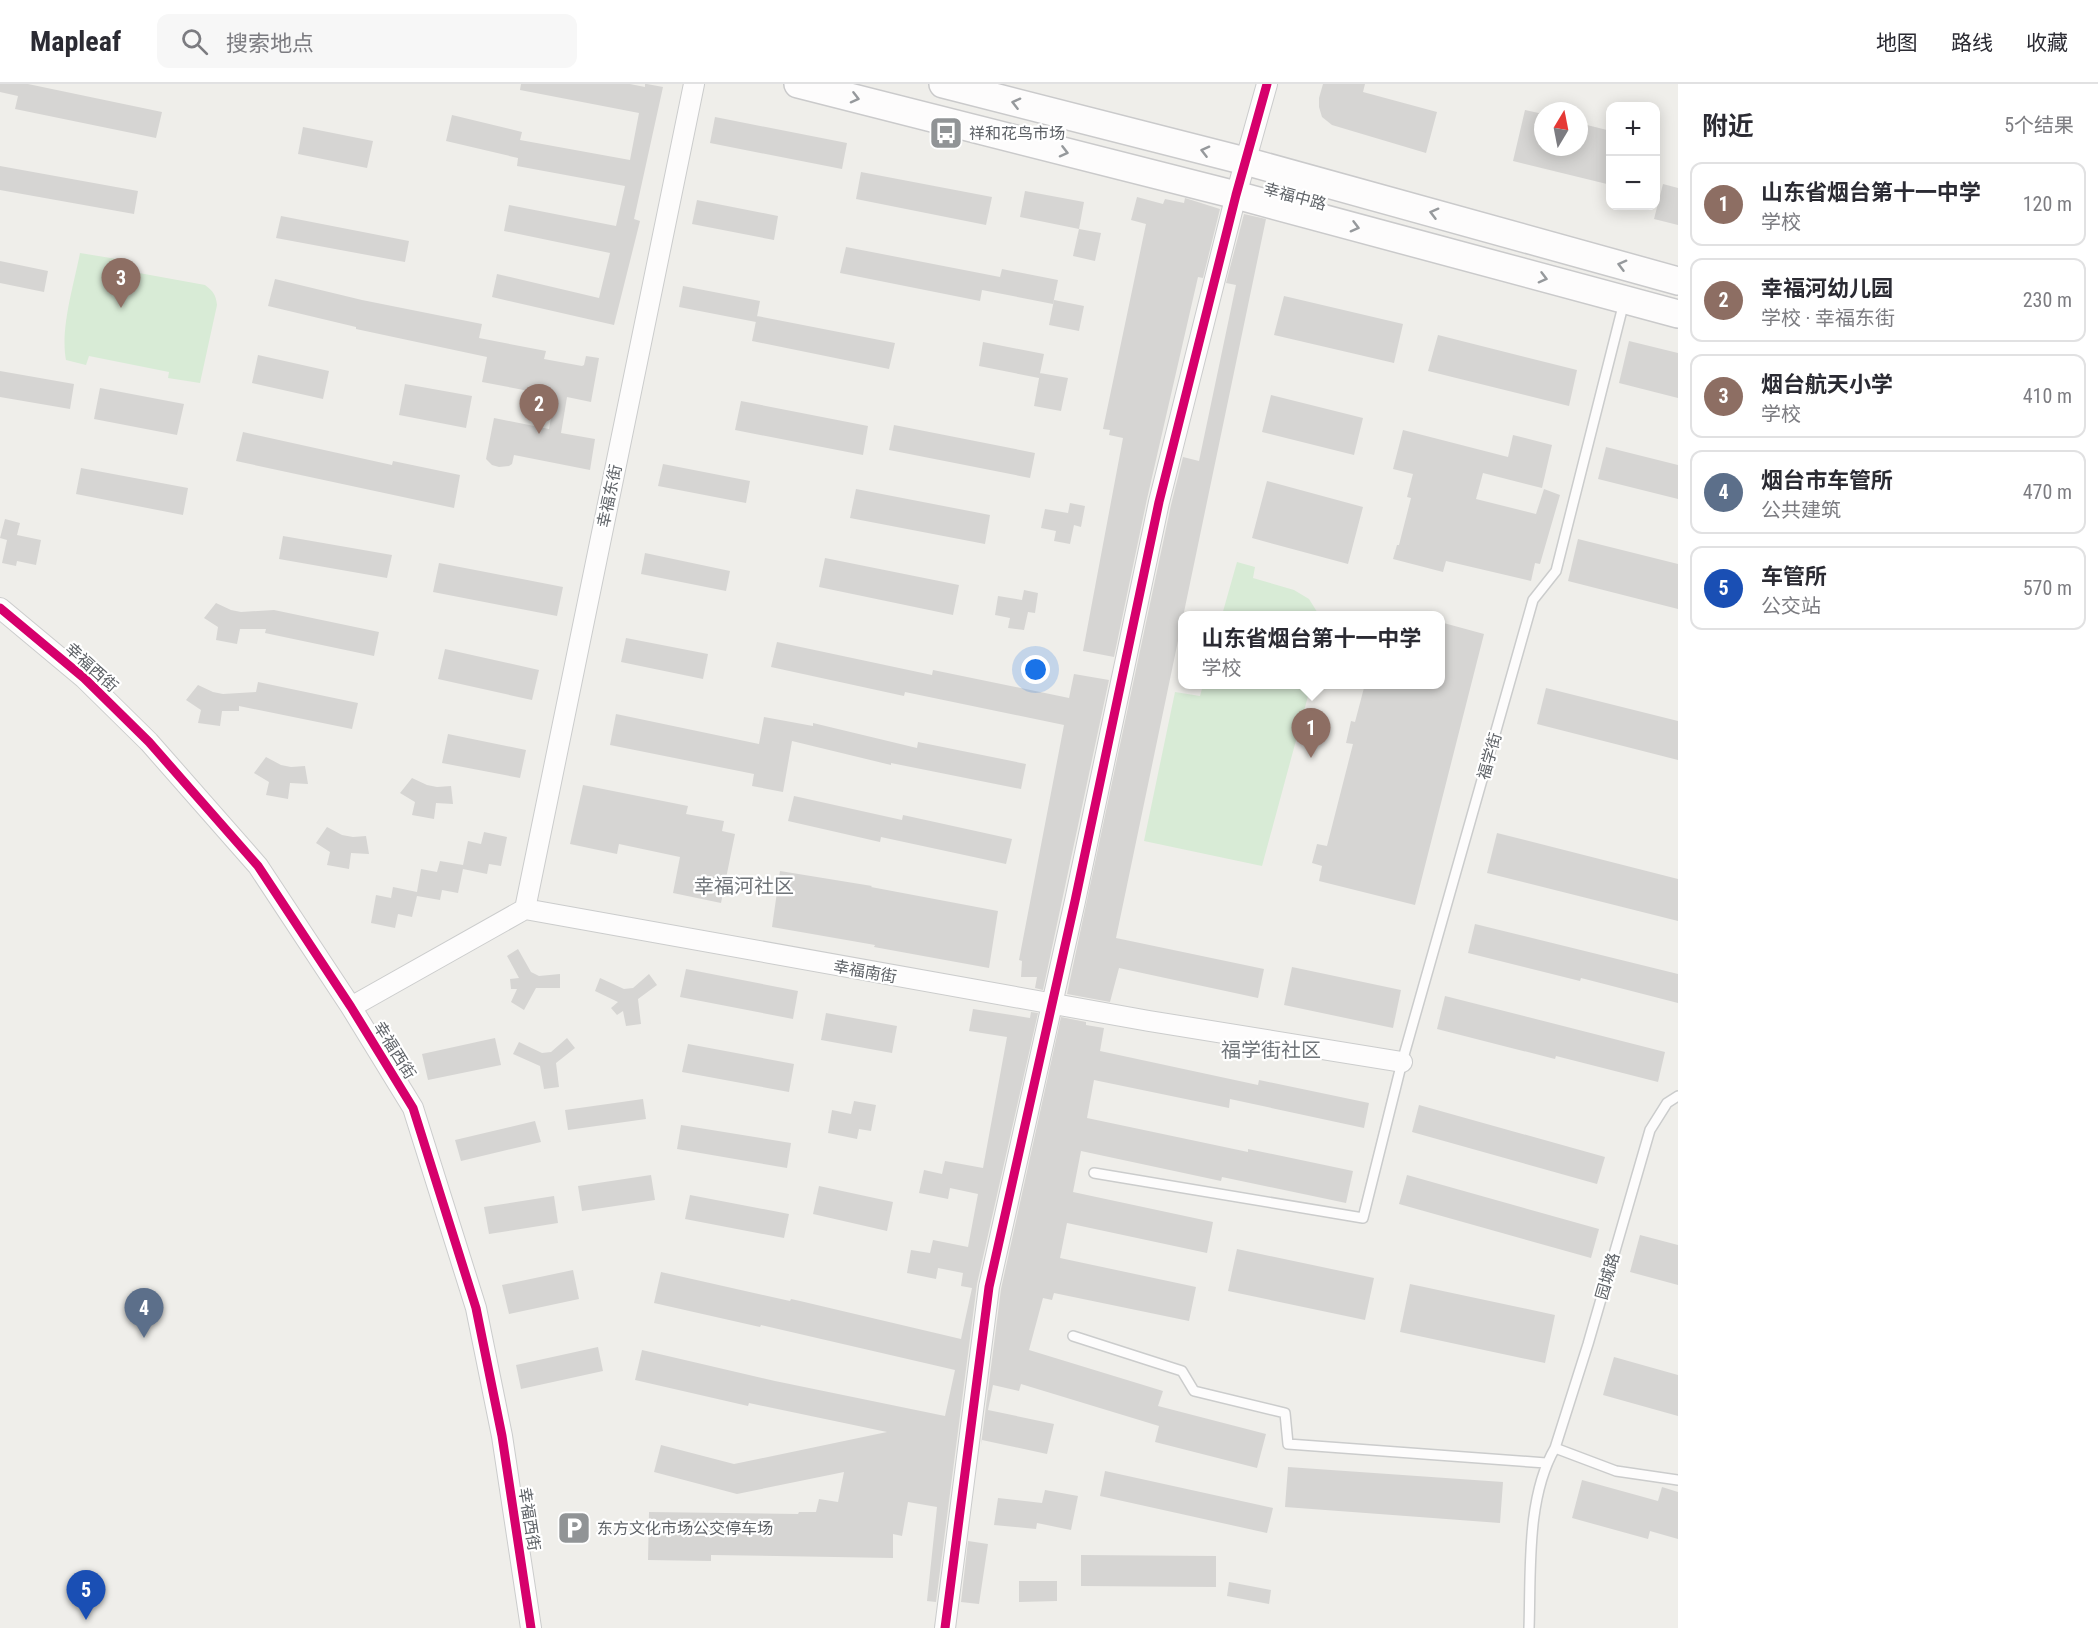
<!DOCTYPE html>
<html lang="zh">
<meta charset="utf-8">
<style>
:root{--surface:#fff;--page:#f7f7f7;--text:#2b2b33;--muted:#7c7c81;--line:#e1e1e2;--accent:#919496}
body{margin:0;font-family:"Roboto Condensed","Noto Sans SC",sans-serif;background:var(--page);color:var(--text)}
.controls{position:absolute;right:18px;top:18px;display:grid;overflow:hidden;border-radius:12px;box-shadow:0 3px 15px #0003}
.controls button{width:54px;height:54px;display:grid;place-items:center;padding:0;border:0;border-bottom:2px solid var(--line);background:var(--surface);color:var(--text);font:30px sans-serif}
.compass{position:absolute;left:1534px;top:18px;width:54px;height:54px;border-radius:50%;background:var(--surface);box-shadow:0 3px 15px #0003;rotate:10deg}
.you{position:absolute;left:1036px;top:586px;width:21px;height:21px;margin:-15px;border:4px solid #fff;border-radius:50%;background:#1a73e8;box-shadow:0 0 0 9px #1a73e833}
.badge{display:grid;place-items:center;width:39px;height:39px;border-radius:50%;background:var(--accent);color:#fff;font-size:20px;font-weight:700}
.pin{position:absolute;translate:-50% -50px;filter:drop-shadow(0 2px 3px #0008)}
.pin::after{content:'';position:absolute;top:32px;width:21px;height:18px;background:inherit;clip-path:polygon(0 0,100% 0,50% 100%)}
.popup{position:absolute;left:1178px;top:527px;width:267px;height:78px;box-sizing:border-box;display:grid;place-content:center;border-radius:12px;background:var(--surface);filter:drop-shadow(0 2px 4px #0005);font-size:20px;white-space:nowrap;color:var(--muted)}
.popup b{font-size:22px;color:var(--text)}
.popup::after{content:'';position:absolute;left:50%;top:100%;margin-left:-12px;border:12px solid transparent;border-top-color:var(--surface)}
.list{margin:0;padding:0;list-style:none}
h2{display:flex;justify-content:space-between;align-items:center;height:78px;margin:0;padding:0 24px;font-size:26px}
h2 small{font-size:20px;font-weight:400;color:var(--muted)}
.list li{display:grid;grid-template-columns:39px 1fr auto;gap:18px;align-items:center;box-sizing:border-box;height:84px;margin:0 12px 12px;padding:0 12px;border:2px solid var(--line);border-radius:12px}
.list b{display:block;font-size:22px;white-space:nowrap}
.list p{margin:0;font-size:20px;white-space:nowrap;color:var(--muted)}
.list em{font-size:20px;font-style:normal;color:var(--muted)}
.icon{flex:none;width:33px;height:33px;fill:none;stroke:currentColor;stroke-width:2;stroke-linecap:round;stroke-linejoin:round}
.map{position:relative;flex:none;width:1678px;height:1544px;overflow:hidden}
header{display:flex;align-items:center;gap:36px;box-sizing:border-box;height:84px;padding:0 30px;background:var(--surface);border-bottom:2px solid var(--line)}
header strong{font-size:28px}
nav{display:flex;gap:33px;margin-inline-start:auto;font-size:21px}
.search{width:420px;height:54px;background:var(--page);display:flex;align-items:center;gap:15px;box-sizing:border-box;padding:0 21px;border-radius:12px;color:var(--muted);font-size:22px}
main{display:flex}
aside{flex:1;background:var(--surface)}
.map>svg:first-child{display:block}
.pitch{fill:#d8ebd6}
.building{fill:#d6d5d3}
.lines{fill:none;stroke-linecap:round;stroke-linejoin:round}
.lane-casing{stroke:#cbcccc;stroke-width:12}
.street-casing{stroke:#cbcccc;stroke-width:22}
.secondary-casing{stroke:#cacacb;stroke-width:30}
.lane{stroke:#fdfcfc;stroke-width:9}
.street{stroke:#fdfcfc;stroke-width:20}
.secondary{stroke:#fdfcfc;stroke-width:27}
.cycleway-casing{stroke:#fff;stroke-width:13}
.cycleway{stroke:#d6006c;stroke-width:9}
.oneway{stroke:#96999c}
.labels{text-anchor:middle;stroke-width:4.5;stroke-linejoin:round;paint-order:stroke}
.poi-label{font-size:16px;fill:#5f6368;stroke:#fff;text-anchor:start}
.street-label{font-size:16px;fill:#5f6368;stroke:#fff}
.quarter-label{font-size:20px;fill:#70757a;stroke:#fff}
</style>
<header>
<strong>Mapleaf</strong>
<div class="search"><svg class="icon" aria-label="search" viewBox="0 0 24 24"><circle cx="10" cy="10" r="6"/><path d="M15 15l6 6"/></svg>搜索地点</div>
<nav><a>地图</a><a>路线</a><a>收藏</a></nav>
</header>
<main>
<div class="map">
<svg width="1678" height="1544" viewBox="0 0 1678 1544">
<rect width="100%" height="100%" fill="#efeeea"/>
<path class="pitch" d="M80 169 129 177 128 187 205 201C213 207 216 211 217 221L200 299 168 294 169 288 89 272 86 281 66 276C60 245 74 200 80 169Z
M1237 478 1255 483 1253 494 1294 506 1309 515 1319 531H1222Z
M1203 601H1311L1262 782 1144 757 1175 608 1200 612Z"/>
<path class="building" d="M0 0H28L162 28 156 54 15 25 18 12 0 8Z
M521 0H630L645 3V0H647L663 3 634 135 640 137 614 241 492 213 497 190 599 214 610 169 504 147 509 121 616 142 625 102 517 82 518 74 446 57 452 31 522 48 520 56 630 76 639 29 520 6Z
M1323 0H1365L1363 8 1437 28 1426 69 1332 41 1322 33 1319 23V14Z
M1525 26 1543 30V63H1579V39L1611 47V101L1513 77Z
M715 33 847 59 842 85 710 59Z
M303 43 373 57 367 84 298 70Z
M0 82 138 107 134 130 0 106Z
M861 88 992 113 986 141 856 115Z
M1663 100 1678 104V141L1654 135Z
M1025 107 1084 118 1079 145 1020 133Z
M1137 113 1163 120 1165 115 1184 119 1185 114 1220 125 1203 194 1198 193 1147 415 1114 573 1083 567 1123 354 1109 351 1110 346 1103 345 1146 140 1131 136Z
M697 116 778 132 774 156 692 140Z
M1244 130 1266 135 1116 854 1264 885 1258 914 1119 884 1110 918 1067 910 1171 421 1183 373 1199 377 1236 201 1226 199Z
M281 132 409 157 405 178 276 154Z
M1079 145 1101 149 1095 177 1073 172Z
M846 163 1000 193 1002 185 1058 196 1053 220 982 206 980 217 840 189Z
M0 177 48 187 44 208 0 199Z
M275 195 362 216 482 240 479 254 546 267 544 275 582 282 584 281 586 272 599 274 591 318 567 313 561 349 595 355 590 386 514 371 512 380 509 382 499 383 492 381 486 375 494 334 549 345 555 312 482 298 487 273 356 245V243L268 222Z
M683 202 760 217 756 238 679 223Z
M1284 212 1403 240 1394 279 1274 251Z
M1054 216 1084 222 1079 247 1049 241Z
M757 232 895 259 889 285 752 257Z
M1438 251 1577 286 1569 322 1428 287Z
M1629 257 1678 269V314L1619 299Z
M983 258 1044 270 1039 294 979 282Z
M258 271 329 287 323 315 252 299Z
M0 287 74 300 70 325 0 313Z
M1040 289 1068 294 1061 327 1034 322Z
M405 300 472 312 466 344 399 331Z
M100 304 184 320 177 351 94 335Z
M1271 311 1363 334 1354 371 1262 348Z
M741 317 868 342 863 371 735 346Z
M894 341 1035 369 1030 394 889 366Z
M1403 346 1508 373 1513 351 1552 361 1542 404 1483 389 1476 415 1536 430 1544 405 1560 411 1540 480 1535 479 1531 497 1446 477 1443 488 1393 475 1397 461H1399L1411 414 1407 413 1413 390 1393 385Z
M243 348 392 381 393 377 460 391 454 424 236 377Z
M1606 363 1678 381V415L1598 395Z
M663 380 750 397 746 419 658 402Z
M81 384 188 404 183 431 76 410Z
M1267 397 1363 423 1348 480 1252 454Z
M856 405 990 431 985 460 850 434Z
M1070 419 1085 422 1081 443 1074 441 1070 460 1054 457 1056 447 1041 444 1045 425 1068 429Z
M5 435 20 439 17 451 41 456 36 481 17 477 16 482 2 479 7 456 0 454Z
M283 452 392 471 387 494 279 475Z
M1578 455 1678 480V525L1568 497Z
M645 469 730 487 726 507 641 490Z
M825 474 959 501 953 531 819 503Z
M439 479 563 503 557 532 433 508Z
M1024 506 1038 509 1035 529 1028 528 1024 546 1008 544 1010 534 995 531 998 512 1022 516Z
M216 519 231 526 241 528 274 526 379 548 374 572 265 549 266 545H240L237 560 216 556 218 543 204 534Z
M1440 538 1484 550 1415 821 1319 797 1322 782 1312 779 1317 760 1327 762 1353 660 1346 659 1351 637 1355 638 1365 600H1440Z
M626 554 708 570 703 595 621 578Z
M777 558 932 591 933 586 1069 614 1074 590 1109 596 1043 906 1035 904 1037 893H1021L1022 877 1019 876 1064 641 905 608 904 612 771 583Z
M445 565 539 586 532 616 438 595Z
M258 598 358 619 352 645 239 622V627H222L220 642 198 639 201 626 186 616 198 601 213 608 223 610 256 608Z
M1546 604 1678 637V676L1537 640Z
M616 630 759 660 764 633 813 642V639L917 664 918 658 1026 680 1021 705 891 679V681L792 657 783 708 752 702 754 690 610 661Z
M448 650 526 666 520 694 442 679Z
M266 673 281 681 291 683 305 682 308 700 290 699 288 715 266 711 269 698 254 689Z
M412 694 427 701 437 703 451 702 453 720 436 719 434 735 412 731 415 718 400 709Z
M583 701 688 722 686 730 724 737 722 747 735 750 721 819 673 809 680 773 619 760 617 770 570 760Z
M794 712 902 736 903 731 1012 755 1006 780 881 753 880 758 788 737Z
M327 743 342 751 353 753 366 752 369 770 351 769 349 785 327 781 330 768 316 759Z
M484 748 507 753 501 782 489 780 487 790 463 785 458 809 442 806 440 816 417 812 412 833 398 830 395 844 371 839 376 811 391 814 393 803 417 808 421 785 437 788 440 777 463 781 468 757 481 760Z
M1497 749 1678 795V837L1487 789Z
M780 787 872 802 871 803 998 827 989 884 874 863 875 861 772 843Z
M1475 840 1678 890V919L1581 894 1580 897 1468 869Z
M518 865 531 888 539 892 560 890V904H536L524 926 511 918 517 905H511L510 895 519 894 507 872Z
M1292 883 1401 906 1393 944 1284 921Z
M686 885 798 907 793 935 680 913Z
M649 890 657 901 638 915 641 940 626 942 623 927 617 931 611 924 618 918 595 907 600 894 624 905 633 904Z
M1445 912 1665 968 1658 998 1556 972 1555 975 1437 945Z
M973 925 1030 934 1031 928 1038 929 977 1200 936 1518 927 1517 937 1423 908 1418 902 1452 893 1450V1474L711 1471V1477L648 1476 649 1428 798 1430 799 1428H816L819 1415 838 1418 844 1388 737 1410 654 1388 661 1361 734 1380 887 1348 749 1319 748 1322 635 1296 642 1266 775 1297 945 1332 955 1286 761 1241 760 1243 654 1219 661 1188 790 1217 791 1215 800 1217 961 1255 972 1204 961 1202 963 1189 938 1184 936 1195 907 1189 911 1166 930 1169 933 1156 968 1163 978 1110 950 1104 948 1115 919 1109 924 1086 942 1090 945 1077 983 1084 1007 953 969 947Z
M826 929 897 942 892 969 821 956Z
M1061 933 1086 938V941L1104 944 1100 967 1258 1001 1259 996 1369 1019 1364 1044 1230 1015 1229 1024 1094 996 1087 1034 1248 1068V1065L1353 1087 1346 1119 1222 1093 1221 1097 1081 1067 1073 1108 1213 1138 1207 1169 1067 1139 1060 1174 1196 1203 1189 1237 1054 1209 1052 1216 1043 1214 1029 1266 1163 1307 1158 1322 1266 1350 1257 1384 1155 1358 1159 1342 1021 1300 1019 1307 993 1301 988 1326 1054 1340 1047 1370 982 1356 981 1361 1001 1205Z
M495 954 501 981 428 996 422 970Z
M567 954 575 964 556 979 559 1003 544 1005 540 982 513 970 519 958 542 969 551 968Z
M688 960 794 980 789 1008 682 988Z
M643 1015 646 1035 568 1046 565 1026Z
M854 1017 876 1021 871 1047 859 1045 857 1055 828 1049 832 1026 851 1030Z
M1419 1021 1605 1073 1597 1100 1412 1048Z
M535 1037 541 1058 461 1077 455 1056Z
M681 1041 791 1059 787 1084 677 1065Z
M651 1091 655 1116 582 1127 578 1102Z
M1407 1091 1599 1145 1591 1174 1399 1120Z
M819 1102 893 1118 887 1147 813 1130Z
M690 1111 789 1130 784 1154 685 1135Z
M554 1112 558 1139 489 1150 484 1123Z
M1640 1151 1678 1161V1201L1630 1188Z
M1237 1165 1374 1194 1365 1236 1228 1207Z
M573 1186 579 1215 509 1230 502 1201Z
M1410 1200 1555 1231 1545 1279 1400 1248Z
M598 1263 603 1287 521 1305 516 1281Z
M1614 1273 1678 1291V1332L1603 1311Z
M1288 1383 1503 1398 1500 1439 1285 1423Z
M1105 1387 1273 1424 1267 1449 1100 1412Z
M1582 1396 1658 1417 1662 1403 1678 1408V1455L1650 1447 1648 1455 1572 1434Z
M1045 1406 1078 1412 1071 1446 1037 1439 1036 1445 994 1441 998 1414 1042 1419Z
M968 1457 988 1460 979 1520 961 1518Z
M1081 1471 1216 1472V1503L1081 1502Z
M1019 1497H1057V1517L1019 1518Z
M1229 1498 1271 1506 1269 1520 1227 1512Z"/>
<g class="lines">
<defs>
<path id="lane" d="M1094 1089 1363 1134 1402 978 1533 516 1556 487 1624 218
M1073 1252 1182 1287 1194 1307 1285 1329 1288 1360 1546 1379
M1555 1364 1616 1387 1678 1396
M1529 1544C1531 1488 1526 1414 1555 1364L1588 1260 1650 1046 1667 1019 1678 1012"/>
<path id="street" d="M0 524 84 594 149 658 258 782 351 923 413 1024 476 1224 502 1352 531 1544
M525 825 694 0
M351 923 525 825 1149 937 1402 978
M945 1544 989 1203 1075 817 1159 418 1236 111 1267 0"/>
<path id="secondary" d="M798 0 1236 111 1678 230
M943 0 1245 77 1678 197"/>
</defs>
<use href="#lane" class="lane-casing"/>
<use href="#street" class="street-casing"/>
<use href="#secondary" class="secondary-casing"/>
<use href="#lane" class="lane"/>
<use href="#street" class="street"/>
<use href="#secondary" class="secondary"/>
<defs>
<path id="cycleway" d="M0 524 84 594 149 658 258 782 351 923 413 1024 476 1224 502 1352 531 1544
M945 1544 989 1203 1075 817 1159 418 1236 111 1267 0"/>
</defs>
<use href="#cycleway" class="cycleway-casing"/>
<use href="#cycleway" class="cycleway"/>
</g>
<defs><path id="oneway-chevron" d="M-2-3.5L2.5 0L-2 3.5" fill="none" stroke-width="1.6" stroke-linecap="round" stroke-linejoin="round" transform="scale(1.5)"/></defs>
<g class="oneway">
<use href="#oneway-chevron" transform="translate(855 14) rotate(14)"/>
<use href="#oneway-chevron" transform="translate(1016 19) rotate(-166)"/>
<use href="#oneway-chevron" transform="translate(1205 67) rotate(-166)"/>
<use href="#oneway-chevron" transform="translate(1064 68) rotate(14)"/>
<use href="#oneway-chevron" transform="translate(1434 129) rotate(-165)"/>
<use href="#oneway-chevron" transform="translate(1355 143) rotate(15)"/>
<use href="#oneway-chevron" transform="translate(1622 181) rotate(-165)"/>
<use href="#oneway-chevron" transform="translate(1543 194) rotate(15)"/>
</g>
<defs>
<symbol id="bus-square" viewBox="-11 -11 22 22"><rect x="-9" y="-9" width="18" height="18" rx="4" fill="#919496" stroke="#fff"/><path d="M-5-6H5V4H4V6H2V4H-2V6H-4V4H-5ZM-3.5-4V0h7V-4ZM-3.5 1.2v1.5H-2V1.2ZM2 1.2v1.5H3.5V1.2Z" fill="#fff"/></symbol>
<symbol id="parking-square" viewBox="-11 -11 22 22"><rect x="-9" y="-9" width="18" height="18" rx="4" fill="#919496" stroke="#fff"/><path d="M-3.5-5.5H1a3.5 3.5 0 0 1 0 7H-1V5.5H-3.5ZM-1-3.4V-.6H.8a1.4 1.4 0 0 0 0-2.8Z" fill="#fff"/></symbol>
</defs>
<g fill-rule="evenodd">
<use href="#bus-square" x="927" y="30" width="38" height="38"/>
<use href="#parking-square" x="555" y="1425" width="38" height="38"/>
</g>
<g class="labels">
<g class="poi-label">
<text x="969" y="55">祥和花鸟市场</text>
<text x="597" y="1450">东方文化市场公交停车场</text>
</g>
<g class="street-label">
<text transform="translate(1295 112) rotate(15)" y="6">幸福中路</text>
<text transform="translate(609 412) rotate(-78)" y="6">幸福东街</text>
<text transform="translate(92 583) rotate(42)" y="6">幸福西街</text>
<text transform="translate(1489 672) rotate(-74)" y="6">福学街</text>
<text transform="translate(865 887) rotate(10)" y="6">幸福南街</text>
<text transform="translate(395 966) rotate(58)" y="6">幸福西街</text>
<text transform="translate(1607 1192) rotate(-74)" y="6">园城路</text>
<text transform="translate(530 1435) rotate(81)" y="6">幸福西街</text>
</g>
<g class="quarter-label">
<text x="744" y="809">幸福河社区</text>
<text x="1271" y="973">福学街社区</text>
</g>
</g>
</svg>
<div class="controls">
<button>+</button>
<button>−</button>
</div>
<svg class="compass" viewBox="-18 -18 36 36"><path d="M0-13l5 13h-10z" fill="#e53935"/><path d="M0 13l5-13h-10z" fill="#7c7c81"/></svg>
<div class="you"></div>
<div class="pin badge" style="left:1311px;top:674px;background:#8d6e63">1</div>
<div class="popup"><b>山东省烟台第十一中学</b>学校</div>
<div class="pin badge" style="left:539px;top:350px;background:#8d6e63">2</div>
<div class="pin badge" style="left:121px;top:224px;background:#8d6e63">3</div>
<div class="pin badge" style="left:144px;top:1254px;background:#5c6f8a">4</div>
<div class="pin badge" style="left:86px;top:1536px;background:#1a4fb4">5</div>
</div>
<aside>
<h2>附近<small>5个结果</small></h2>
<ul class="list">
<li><span class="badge" style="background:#8d6e63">1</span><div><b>山东省烟台第十一中学</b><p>学校</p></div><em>120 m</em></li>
<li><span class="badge" style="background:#8d6e63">2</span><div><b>幸福河幼儿园</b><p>学校 · 幸福东街</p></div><em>230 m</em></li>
<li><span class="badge" style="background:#8d6e63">3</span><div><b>烟台航天小学</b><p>学校</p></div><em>410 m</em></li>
<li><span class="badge" style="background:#5c6f8a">4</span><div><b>烟台市车管所</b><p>公共建筑</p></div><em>470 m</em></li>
<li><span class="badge" style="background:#1a4fb4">5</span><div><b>车管所</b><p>公交站</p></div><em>570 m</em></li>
</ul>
</aside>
</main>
